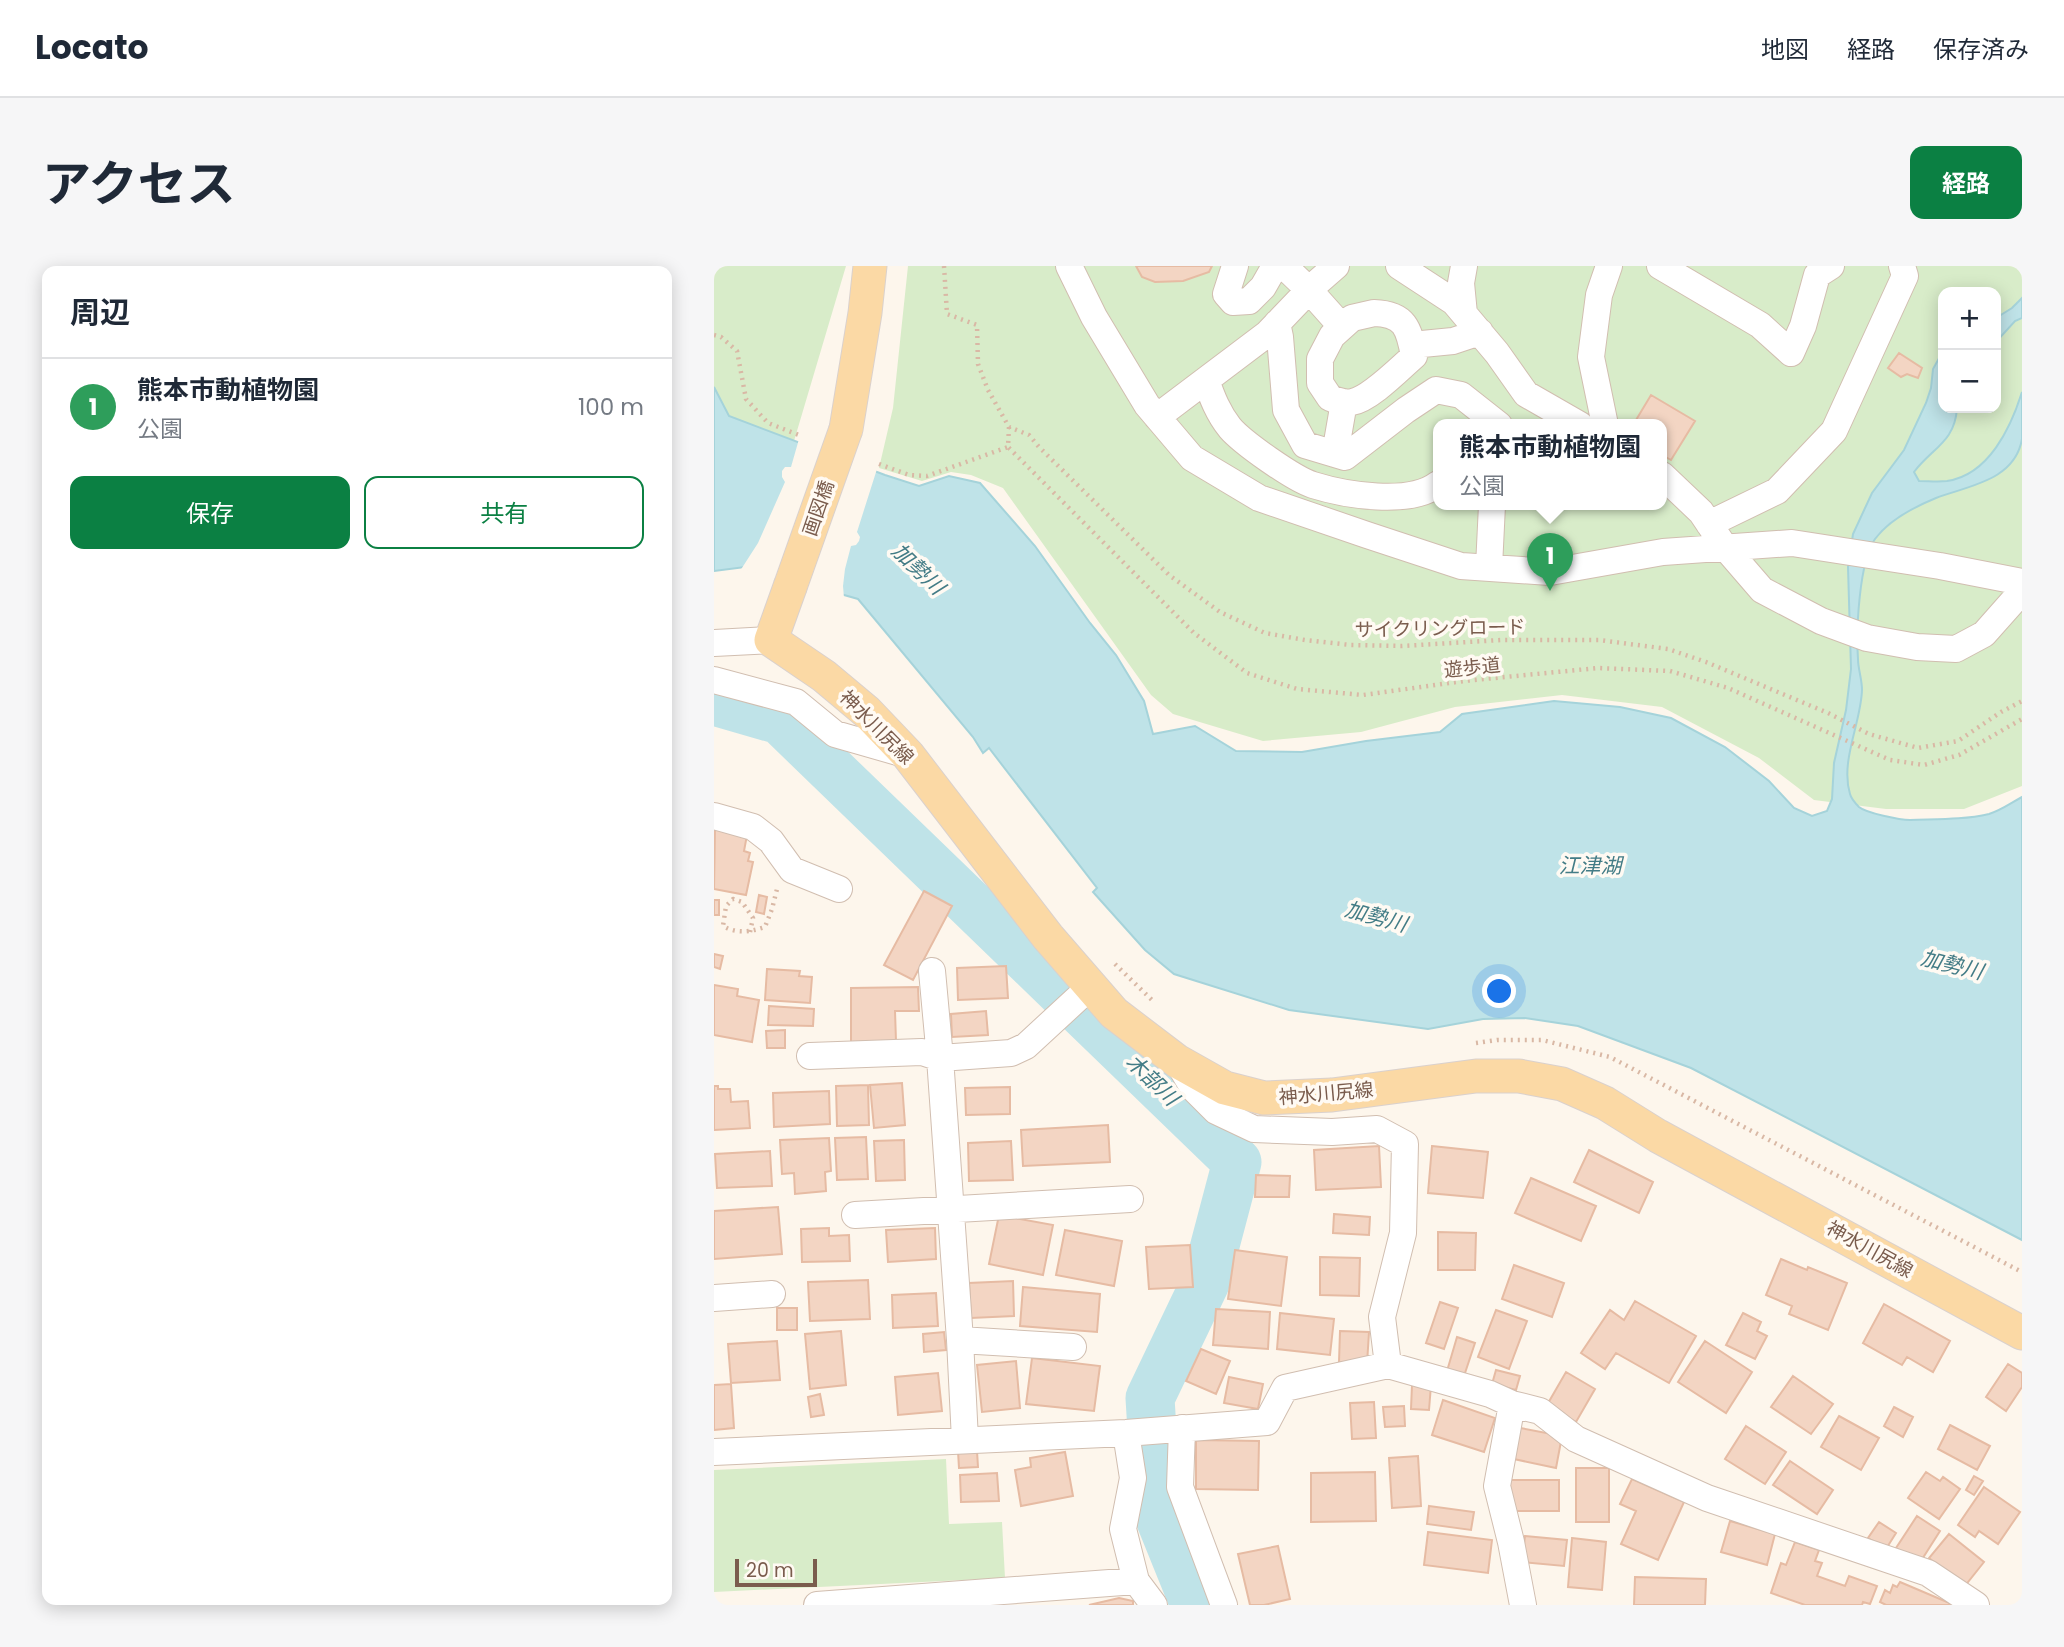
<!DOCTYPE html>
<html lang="ja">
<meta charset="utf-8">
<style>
:root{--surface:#fff;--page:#f6f6f7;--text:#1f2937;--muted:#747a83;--line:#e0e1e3;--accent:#0b8043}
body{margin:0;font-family:Poppins,"Noto Sans JP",sans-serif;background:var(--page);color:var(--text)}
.controls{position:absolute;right:21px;top:21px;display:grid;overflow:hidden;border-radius:14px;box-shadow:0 4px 18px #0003}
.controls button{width:63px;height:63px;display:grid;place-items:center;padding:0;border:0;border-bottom:2px solid var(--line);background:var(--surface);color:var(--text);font:35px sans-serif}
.scale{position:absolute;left:21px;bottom:18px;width:82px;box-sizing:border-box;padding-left:7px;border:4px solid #7a5c4d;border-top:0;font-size:19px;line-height:24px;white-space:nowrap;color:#7a5c4d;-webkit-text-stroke:5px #fffaf3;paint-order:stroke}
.you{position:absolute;left:786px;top:726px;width:24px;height:24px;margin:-18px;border:5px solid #fff;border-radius:50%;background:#1a73e8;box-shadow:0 0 0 10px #1a73e833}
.badge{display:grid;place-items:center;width:46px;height:46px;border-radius:50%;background:var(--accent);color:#fff;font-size:23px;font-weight:700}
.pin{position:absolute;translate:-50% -58px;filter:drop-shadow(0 2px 4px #0008)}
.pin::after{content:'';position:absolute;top:37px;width:24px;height:21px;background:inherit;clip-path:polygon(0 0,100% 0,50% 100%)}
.popup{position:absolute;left:719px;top:153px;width:234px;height:91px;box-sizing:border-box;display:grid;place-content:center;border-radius:14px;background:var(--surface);filter:drop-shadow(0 2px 5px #0005);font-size:23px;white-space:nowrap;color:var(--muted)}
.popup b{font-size:26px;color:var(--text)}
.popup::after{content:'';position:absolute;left:50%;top:100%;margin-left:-14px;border:14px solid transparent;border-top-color:var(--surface)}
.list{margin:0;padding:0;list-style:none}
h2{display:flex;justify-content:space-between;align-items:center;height:91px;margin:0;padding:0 28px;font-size:30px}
h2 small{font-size:23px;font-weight:400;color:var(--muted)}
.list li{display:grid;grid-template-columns:46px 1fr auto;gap:21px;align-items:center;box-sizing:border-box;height:98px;padding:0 28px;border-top:2px solid var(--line)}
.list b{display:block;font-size:26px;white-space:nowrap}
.list p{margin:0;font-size:23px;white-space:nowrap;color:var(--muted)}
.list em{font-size:23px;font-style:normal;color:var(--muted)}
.actions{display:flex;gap:14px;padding:21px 28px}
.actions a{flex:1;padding:16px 0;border:2px solid var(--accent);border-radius:14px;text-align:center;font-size:24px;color:var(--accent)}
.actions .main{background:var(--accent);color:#fff}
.map{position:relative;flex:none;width:1308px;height:1339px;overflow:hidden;border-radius:14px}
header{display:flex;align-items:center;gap:42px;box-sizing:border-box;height:98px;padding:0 35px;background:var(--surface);border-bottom:2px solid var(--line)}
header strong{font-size:33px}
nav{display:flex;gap:38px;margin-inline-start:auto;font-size:24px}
.intro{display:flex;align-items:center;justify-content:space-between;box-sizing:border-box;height:168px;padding:0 42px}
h1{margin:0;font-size:49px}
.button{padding:18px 32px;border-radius:14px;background:var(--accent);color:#fff;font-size:24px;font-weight:700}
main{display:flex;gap:42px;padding:0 42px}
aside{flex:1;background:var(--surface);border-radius:14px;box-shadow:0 4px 18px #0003}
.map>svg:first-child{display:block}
.green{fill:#d8ecc9;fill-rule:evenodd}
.water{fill:#bfe3e8;stroke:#a5d3da;stroke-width:2}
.pier{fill:#fdf6ec}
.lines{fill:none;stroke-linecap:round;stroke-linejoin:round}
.river{stroke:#bfe3e8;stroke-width:49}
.building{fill:#f3d5c3;stroke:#e6bba3;stroke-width:2}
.minor-casing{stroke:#d1beb0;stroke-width:28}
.major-casing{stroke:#dad1cd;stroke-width:35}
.path{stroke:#d9b8a5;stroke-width:4.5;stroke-dasharray:2 5;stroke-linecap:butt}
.minor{stroke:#fff;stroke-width:26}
.major{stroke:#fbd9a5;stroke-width:33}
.major-bridge-casing{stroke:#dad1cd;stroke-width:35;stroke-linecap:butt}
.major-bridge{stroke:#fbd9a5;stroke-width:33}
.labels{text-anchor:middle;stroke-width:7;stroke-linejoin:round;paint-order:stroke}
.street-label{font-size:19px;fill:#7a5c4d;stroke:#fffaf3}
.water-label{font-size:21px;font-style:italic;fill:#437c86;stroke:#fffaf3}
</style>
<header>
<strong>Locato</strong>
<nav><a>地図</a><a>経路</a><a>保存済み</a></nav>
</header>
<div class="intro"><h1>アクセス</h1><a class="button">経路</a></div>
<main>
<aside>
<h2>周辺<small></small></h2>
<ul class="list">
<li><span class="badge" style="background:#2e9e5b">1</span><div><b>熊本市動植物園</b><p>公園</p></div><em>100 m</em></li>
</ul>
<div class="actions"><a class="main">保存</a><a>共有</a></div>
</aside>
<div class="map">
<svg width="1308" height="1339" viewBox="0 0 1308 1339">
<rect width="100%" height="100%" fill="#fdf6ec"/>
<path class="green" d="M0 0H132L80 175 15 150 0 121Z
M194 0H1308V520L1250 543H1172L1100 534 1045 492 948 441 848 429 741 441 647 466 549 475 459 448 437 429 289 222 257 209 237 206 208 215 165 202 179 142ZM1229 26H1282V142H1229ZM724 159H948V239H724Z
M232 1193 235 1258 288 1256 291 1312 0 1326V1204Z"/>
<path class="water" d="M1308 32V52L1301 55 1282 76V52L1298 42Z
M1229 85V142H1243C1241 176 1218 182 1200 206L1205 215C1214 215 1224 216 1233 215 1275 209 1297 161 1308 126 1308 141 1308 158 1308 173 1301 215 1253 220 1222 232 1200 241 1175 254 1161 273 1145 296 1142 364 1144 393 1144 403 1148 413 1148 424 1147 457 1126 495 1136 528 1137 532 1142 538 1145 541 1152 547 1186 554 1196 554 1222 553 1249 554 1275 548 1286 545 1297 537 1308 531V974L977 802 864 760 811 752 769 753 714 763 575 744 460 708 431 684 379 626 383 622 275 482 269 487 259 471 144 333 31 301 0 305V121L15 150 171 209 205 220 235 210 266 217 321 280 376 357 402 389 430 435 439 468 481 460 522 485 588 486 652 475 726 466 748 448 840 435 906 441 957 452 1011 481 1055 515 1080 542 1098 550 1113 545 1118 533 1120 497 1132 444 1137 403 1134 301 1139 268 1158 227 1190 184 1212 137 1217 122 1219 103Z"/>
<path class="pier" d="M85 173 163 203 143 266 146 271 145 275 142 279 137 280 131 303 129 320 130 332 31 304 26 305 44 277 71 216 68 211V205L71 201H77Z"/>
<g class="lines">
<path class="river" d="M0 435 66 454 523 896 491 1017 436 1132 443 1245 481 1339"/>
</g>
<path class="building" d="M422 0H498L495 6 469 15 441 16 428 11Z
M1185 87 1208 102 1204 112 1193 108 1187 111 1174 102Z
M937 129 981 155 957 194 948 189V159H919Z
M1 563 33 569 30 585 36 587 34 595 39 596 32 629 0 623Z
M210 625 238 640 199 714 170 699Z
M45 629 53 631 50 648 42 646Z
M0 634H5V649H0Z
M0 688 9 690 6 703 0 701Z
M292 700 294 732 244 734 243 702Z
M53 703 86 705 85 710 98 711 96 737 51 734Z
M0 719 24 723 23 730 45 734 38 776 0 769Z
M204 721 205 745H181L182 775 137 776V722Z
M55 740 100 743 99 760 54 759Z
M272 745 274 769 238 771 237 748Z
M71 764V782H53L52 765Z
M188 817 191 859 160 862 156 819Z
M154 819 155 859 123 860 122 820Z
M0 820H4V823H16L17 836 34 835 36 862 0 864Z
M296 821V848L252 849 251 822Z
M115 825 116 858 60 861 59 827Z
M394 859 396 896 309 900 307 864Z
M152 871 154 913 123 914 121 872Z
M115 872 117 905 111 906 112 925 81 928 80 907 68 908 66 874Z
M190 874 191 914 162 915 160 875Z
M297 875 299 914 255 915 254 877Z
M665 880 667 921 602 924 600 884Z
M718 880 774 886 769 932 714 927Z
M875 884 939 916 925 947 860 916Z
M56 885 58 920 3 922 1 888Z
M542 909 576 910 575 931H541Z
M817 912 882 940 867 975 801 947Z
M64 941 68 988 0 993V945Z
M620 948 656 951 655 969 619 967Z
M285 949 339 959 329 1009 275 998Z
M115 962V970L135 969 136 995 88 996 87 963Z
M221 962 222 993 174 996 172 964Z
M351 964 408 975 400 1020 342 1009Z
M724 966 762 967 761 1004H724Z
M476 979 479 1021 435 1023 432 981Z
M521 984 573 991 567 1040 514 1033Z
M606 991 646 992 645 1030 606 1029Z
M1067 993 1093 1004 1094 1001 1133 1017 1114 1064 1075 1048 1078 1040 1052 1029Z
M800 999 850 1017 838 1051 788 1033Z
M154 1014 156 1053 96 1055 94 1016Z
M299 1015 300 1050 257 1052 255 1017Z
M309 1021 386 1028 383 1066 306 1060Z
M222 1027 224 1060 179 1062 178 1029Z
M921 1035 982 1070 955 1117 902 1087 891 1103 867 1087 896 1044 910 1054Z
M726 1036 744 1042 730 1083 712 1077Z
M1170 1038 1236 1075 1219 1106 1193 1091 1188 1099 1149 1077Z
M63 1042H83V1064H63Z
M502 1043 556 1046 554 1083 499 1079Z
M782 1044 813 1055 795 1103 764 1091Z
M566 1047 620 1053 616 1089 563 1083Z
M1029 1047 1047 1056 1043 1065 1053 1070 1041 1093 1012 1079Z
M127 1065 132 1119 96 1123 91 1068Z
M626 1065 655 1066 653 1098 625 1096Z
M230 1066 232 1084 210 1086 209 1068Z
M743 1071 761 1077 750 1110 733 1105Z
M63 1075 66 1114 17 1117 14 1078Z
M991 1075 1038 1106 1012 1147 964 1116Z
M487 1083 516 1095 502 1128 472 1115Z
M318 1092 386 1100 380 1145 312 1138Z
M302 1095 306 1142 268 1146 263 1099Z
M1294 1098 1308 1107V1121L1292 1145 1272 1131Z
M782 1104 806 1110 802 1124 778 1118Z
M852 1106 881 1123 862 1156 833 1139Z
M224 1107 228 1145 184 1149 181 1111Z
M1079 1110 1119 1138 1097 1168 1057 1141Z
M515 1111 549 1118 544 1143 510 1137Z
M17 1118 20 1162 0 1164V1119Z
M698 1119H717L715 1144 697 1143Z
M106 1128 110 1149 97 1151 94 1131Z
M729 1134 781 1152 770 1186 718 1169Z
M660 1136 662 1172 638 1173 636 1137Z
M690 1140 691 1160 671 1161 669 1141Z
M1180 1141 1199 1151 1189 1171 1170 1160Z
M1125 1150 1165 1172 1147 1204 1107 1181Z
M1236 1159 1276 1180 1263 1204 1224 1183Z
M1032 1160 1072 1186 1051 1218 1011 1193Z
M801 1161 848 1170 842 1202 795 1192Z
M482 1174 545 1175 544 1224 482 1223Z
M244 1185H263L264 1201 245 1202Z
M351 1186 359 1230 307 1240 301 1204 317 1201 316 1192Z
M704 1190 707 1240 678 1242 675 1192Z
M1076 1195 1119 1224 1103 1248 1059 1219Z
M862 1202H895V1256H862Z
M661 1206 662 1255 597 1256V1207Z
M1212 1206 1226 1215 1229 1211 1246 1223 1225 1253 1194 1232Z
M283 1207 285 1235 247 1236 246 1209Z
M1260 1210 1269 1215 1260 1229 1252 1224Z
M918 1213 970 1236 944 1294 907 1278 922 1245 906 1238Z
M796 1214H845V1245H796Z
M1270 1221 1306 1246 1284 1278 1265 1265 1261 1271 1244 1259Z
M715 1240 760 1246 757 1264 713 1258Z
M1203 1250 1226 1265 1205 1298 1182 1282Z
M1016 1255 1061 1268 1053 1299 1007 1286Z
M1165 1256 1182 1267 1172 1283 1154 1272Z
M714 1266 778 1274 774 1307 710 1299Z
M1235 1268 1270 1296 1250 1321 1215 1292Z
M811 1270 853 1274 850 1300 808 1296Z
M858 1272 892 1276 888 1324 854 1321Z
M1081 1276 1105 1284 1101 1295 1108 1297 1103 1310 1131 1320 1135 1310 1163 1320 1156 1338 1149 1336 1148 1339H1091L1057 1327 1067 1297 1072 1299Z
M564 1280 576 1333 550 1339H536L524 1288Z
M921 1311 992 1313 991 1339H920Z
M1186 1316 1240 1339H1172L1166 1336 1171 1324 1176 1327 1179 1319 1183 1321Z
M405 1332 419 1335V1339H375Z"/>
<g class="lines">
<defs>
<path id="minor" d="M355 0 380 51 433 139 478 192 545 232 653 269 747 300 836 306 949 286 1078 277 1226 300 1308 316
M521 0 512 28 519 36 535 35 549 21 561 0
M570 0 595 24 628 61
M685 0 740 36 783 87 812 128 866 159
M750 0 747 17 750 48
M946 0 1046 59 1077 87 1089 60 1103 9 1117 0
M660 47C691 48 695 62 700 90 685 103 656 133 638 136 631 138 622 134 616 132L606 117V93L618 70 638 52Z
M563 57 566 71 572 144 591 179 631 191 692 144 722 124 747 129 785 159
M698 79 739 75 766 66
M492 114C498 131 504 147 516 162 529 177 580 213 599 219 631 229 696 240 724 218
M443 151 553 68 598 21 622 0
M891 159 877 91 885 29 895 0
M621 188 630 136
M948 209 987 246 1010 280 1048 324 1107 355 1153 372 1203 381 1242 383 1270 368 1308 325
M995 258 1063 225 1120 165 1191 10 1188 0
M775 301 778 239
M0 377 57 374
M0 414 82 436 121 468 194 489
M0 550 39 561 57 575 78 604 125 623
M96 790 208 786 226 792 218 705
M463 795 480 823 502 845 540 863 618 866 663 863 691 878 689 967 668 1051 674 1099
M141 949 416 933
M0 1032 58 1028
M246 1074 359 1081
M798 1138 783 1220 797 1276 809 1339
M468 1162 466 1221 510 1339
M412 1167 419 1212 409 1263 422 1315 440 1339
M251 1174 246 1074 226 792 297 787 312 780 377 720
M0 1186 412 1167 553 1156 571 1122 674 1099 776 1128 798 1138 826 1145 862 1173 993 1232 1214 1307 1262 1339
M103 1339 422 1315"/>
<path id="major" d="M132 163 151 47 156 0
M76 321 57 374 110 410 153 446 194 489 334 671 400 747 463 795 511 822 550 832 618 829 762 810H805L848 818 891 837 944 870 1308 1067"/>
</defs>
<use href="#minor" class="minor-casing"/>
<use href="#major" class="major-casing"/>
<path class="path" d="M230 0 233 48 263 59 264 98 274 124 295 161 315 169 325 181 455 309 506 346 551 367 591 374 636 379 688 380 787 374H885L954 383 992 396 1114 447 1155 468 1204 482 1244 475 1287 446 1308 435
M0 69 7 71 23 85 32 133 54 157 85 169
M295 161 294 181 480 367 533 407 583 423 649 429 750 415 884 402 956 405 1014 422 1176 494 1210 499 1245 489 1308 453
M165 198 195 209 213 210 294 181
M36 666 39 652 28 636 19 633 12 640 9 660C23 668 36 666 51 661L58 643 63 623
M401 698 440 736
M762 777 783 774H828L896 791 1308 1006"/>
<use href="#minor" class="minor"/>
<use href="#major" class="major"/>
<defs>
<path id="major-bridge" d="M76 321 132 163"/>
</defs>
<use href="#major-bridge" class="major-bridge-casing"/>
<use href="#major-bridge" class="major-bridge"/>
</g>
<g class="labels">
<g class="street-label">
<text transform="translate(104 242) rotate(-71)" y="7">画図橋</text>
<text transform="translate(726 362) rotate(-1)" y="7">サイクリングロード</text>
<text transform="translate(758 401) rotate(-6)" y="7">遊歩道</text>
<text transform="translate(163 461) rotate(45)" y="7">神水川尻線</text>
<text transform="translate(612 827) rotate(-5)" y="7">神水川尻線</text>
<text transform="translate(1156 983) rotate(29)" y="7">神水川尻線</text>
</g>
<g class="water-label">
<text transform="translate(204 303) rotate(44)" y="7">加勢川</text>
<text x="876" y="607">江津湖</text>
<text transform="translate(662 651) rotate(15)" y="7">加勢川</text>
<text transform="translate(1238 699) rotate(14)" y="7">加勢川</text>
<text transform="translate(438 814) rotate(44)" y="7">木部川</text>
</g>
</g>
</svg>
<div class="controls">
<button>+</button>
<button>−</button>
</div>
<div class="scale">20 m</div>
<div class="you"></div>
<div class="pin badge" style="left:836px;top:325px;background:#2e9e5b">1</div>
<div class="popup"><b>熊本市動植物園</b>公園</div>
</div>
</main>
